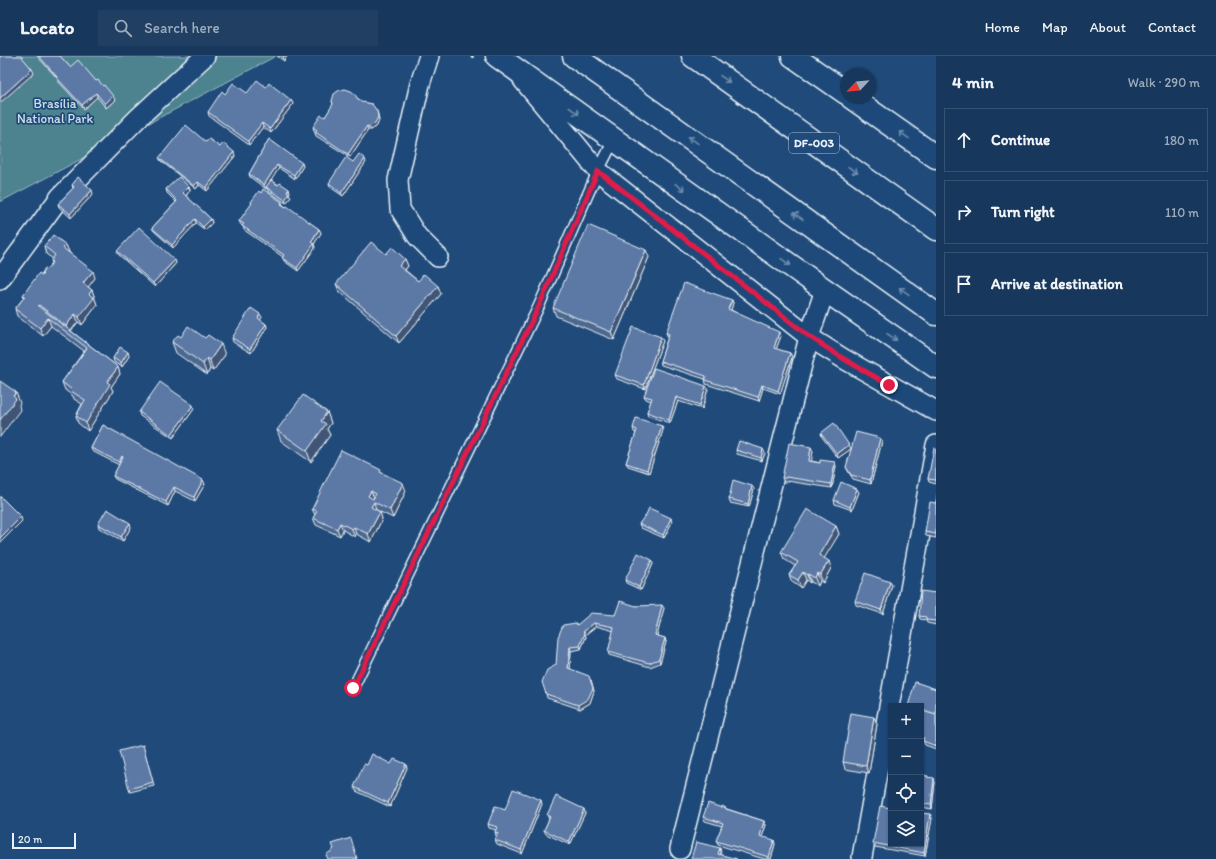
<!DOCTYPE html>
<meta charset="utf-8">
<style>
:root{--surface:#17385c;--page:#203f62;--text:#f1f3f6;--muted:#9eacbb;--line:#365272}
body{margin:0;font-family:Itim,sans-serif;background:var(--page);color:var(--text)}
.controls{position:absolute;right:12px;bottom:12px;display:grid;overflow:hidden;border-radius:0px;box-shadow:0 1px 3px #0004}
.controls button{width:36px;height:36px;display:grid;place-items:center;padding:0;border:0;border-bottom:1px solid var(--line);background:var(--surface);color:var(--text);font:20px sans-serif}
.compass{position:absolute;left:840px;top:12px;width:36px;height:36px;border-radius:50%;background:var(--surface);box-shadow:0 1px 3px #0004;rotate:244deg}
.scale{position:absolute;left:12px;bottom:10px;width:64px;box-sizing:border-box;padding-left:4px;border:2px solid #e8f1f8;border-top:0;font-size:11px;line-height:14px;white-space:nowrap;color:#e8f1f8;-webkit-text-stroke:3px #1f4a7a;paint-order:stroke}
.stop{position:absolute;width:12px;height:12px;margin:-9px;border:3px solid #e11d48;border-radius:50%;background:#fff}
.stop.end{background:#e11d48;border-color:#fff;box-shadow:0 1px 4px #0008}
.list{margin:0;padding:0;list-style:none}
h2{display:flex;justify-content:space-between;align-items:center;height:52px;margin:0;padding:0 16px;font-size:17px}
h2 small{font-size:13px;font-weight:400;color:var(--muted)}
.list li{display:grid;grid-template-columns:26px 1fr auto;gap:12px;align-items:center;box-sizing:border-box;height:64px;margin:0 8px 8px;padding:0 8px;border:1px solid var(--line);border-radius:0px}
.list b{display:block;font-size:15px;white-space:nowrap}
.list em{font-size:13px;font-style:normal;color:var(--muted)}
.icon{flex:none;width:22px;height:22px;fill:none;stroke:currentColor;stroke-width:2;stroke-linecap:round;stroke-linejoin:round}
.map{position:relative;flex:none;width:936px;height:803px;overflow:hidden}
header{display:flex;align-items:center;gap:24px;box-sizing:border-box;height:56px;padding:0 20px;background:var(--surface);border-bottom:1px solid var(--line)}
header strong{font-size:19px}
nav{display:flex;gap:22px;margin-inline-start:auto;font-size:14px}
.search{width:280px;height:36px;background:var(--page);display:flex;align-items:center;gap:10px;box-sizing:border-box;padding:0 14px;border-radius:0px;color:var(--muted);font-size:15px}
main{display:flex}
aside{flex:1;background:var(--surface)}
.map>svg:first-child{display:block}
.green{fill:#4e828f;stroke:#9bbac4}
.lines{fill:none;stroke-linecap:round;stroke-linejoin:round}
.lane-casing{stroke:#e8f1f8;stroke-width:13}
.street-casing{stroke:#e8f1f8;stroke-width:22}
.primary-casing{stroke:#e8f1f8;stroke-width:25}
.highway-casing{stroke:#e8f1f8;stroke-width:25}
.path{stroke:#e8f1f8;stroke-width:2.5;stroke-dasharray:3 3;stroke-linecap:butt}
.lane{stroke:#1f4a7a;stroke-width:10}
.street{stroke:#1f4a7a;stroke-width:19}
.primary{stroke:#1f4a7a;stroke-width:22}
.highway{stroke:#1f4a7a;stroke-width:22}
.wall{fill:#4e688f;stroke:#e8f1f8}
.shaded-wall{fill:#405574;stroke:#e8f1f8}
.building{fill:#5b79a6;stroke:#e8f1f8;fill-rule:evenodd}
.oneway{stroke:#6f8dac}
.route{stroke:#e11d48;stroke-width:5}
.labels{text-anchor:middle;stroke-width:3.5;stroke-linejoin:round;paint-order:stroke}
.shield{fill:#1f4a7a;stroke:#acbfd2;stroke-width:1}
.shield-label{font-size:12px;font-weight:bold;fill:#e8f1f8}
.park-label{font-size:13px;fill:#d1e0e8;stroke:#1f4a7a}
</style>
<header>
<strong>Locato</strong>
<div class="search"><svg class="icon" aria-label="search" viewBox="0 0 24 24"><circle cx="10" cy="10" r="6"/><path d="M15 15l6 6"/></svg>Search here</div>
<nav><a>Home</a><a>Map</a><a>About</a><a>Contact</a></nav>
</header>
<main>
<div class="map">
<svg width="936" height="803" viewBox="0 0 936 803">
<rect width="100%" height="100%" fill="#1f4a7a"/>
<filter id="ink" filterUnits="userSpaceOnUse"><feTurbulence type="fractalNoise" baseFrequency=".025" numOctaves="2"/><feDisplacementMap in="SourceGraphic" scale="8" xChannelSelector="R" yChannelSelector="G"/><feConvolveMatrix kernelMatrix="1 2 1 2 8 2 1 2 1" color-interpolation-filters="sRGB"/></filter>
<g filter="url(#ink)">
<path class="green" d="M0 0H276L0 146Z"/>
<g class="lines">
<defs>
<path id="lane" d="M353 632 539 250 598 115 614 84"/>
<path id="street" d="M429 0 420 28 398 124 400 153 417 180 438 201
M523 24 598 115 809 281 844 303 936 355
M0 223 60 141 138 62 205 0
M680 793 809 281 825 234
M862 801 936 389"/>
<path id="primary" d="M497 0 825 234 936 311
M574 0 936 258"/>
<path id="highway" d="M693 0 936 173
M793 0 846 37
M852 42 936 101"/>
</defs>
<use href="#lane" class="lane-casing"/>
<use href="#street" class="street-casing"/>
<use href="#primary" class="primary-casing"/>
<use href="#highway" class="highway-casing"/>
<path class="path" d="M471 0 476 3"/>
<use href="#lane" class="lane"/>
<use href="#street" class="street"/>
<use href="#primary" class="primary"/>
<use href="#highway" class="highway"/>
</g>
<path class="wall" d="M37 0H60L70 11 96 25 115 44 106 52 97 41 84 53 58 25 57 22Z
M277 0H287L284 5Z
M266 31 291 44 293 48 271 77 263 71 249 89 209 60 208 56 225 38 247 37Z
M357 42 377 55 378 59 379 64 377 70 371 74H368L350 101 316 80 313 71 325 61 333 49 332 45Z
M269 83 303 110 295 123 279 112 271 124 290 136 289 138 291 141 286 147 268 135 267 131 266 133 250 121 249 118Z
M206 86 220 91 235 100 207 135 199 129 196 133 161 105 159 102Z
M353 106H366L343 140 330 131 329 127Z
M72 129 93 138 71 162 59 151 58 148 73 132Z
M189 131 190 134 186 140 211 163 212 167 205 174 196 167 173 192 154 175 152 172 176 146 167 137 166 133Z
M261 137 282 146 283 149 319 173 321 177 314 188 315 192 298 215 284 205 283 201 244 174 243 170 241 169 239 165 252 149 251 146Z
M66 189 69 196 95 222 88 231 92 234 97 249 82 269 78 266 71 275 118 311 120 318 111 331 113 335 88 375 78 367 76 360 82 348 74 343 73 340 65 334 62 326 84 295 51 270 43 280 17 260 15 253 24 241 23 239 42 219V217L47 213 52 207 51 205 53 203 46 198 44 190Z
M117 195 175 204 176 207 155 231 119 199Z
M386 198 405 203 408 210 405 214 418 225 438 230 441 238 399 287 339 235 336 228Z
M649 201 614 284 556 260 553 252Z
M732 244 733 247 731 254 781 280 776 293 790 297 792 301 780 338 763 332 759 345 706 328 705 323 661 309 660 305 668 281 666 277Z
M262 261 260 264 266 268 267 271 251 297 233 286 232 282Z
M181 281 225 299 213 315 210 313 207 319 176 297 172 286Z
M663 285 645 333 617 323 615 319Z
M129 300 122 311 114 306 113 302Z
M708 333 702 353 678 345 670 367 648 360 647 356 651 345 646 343 644 340Z
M194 353 173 382 140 360 139 356Z
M327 356 331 367 327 373 330 379 311 406 281 385 277 374Z
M103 369 205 428 195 445 175 435 168 450 115 423 113 420 119 409 92 395 91 392Z
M662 370 663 374 649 417 628 410 626 407 636 377 634 376 633 372Z
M821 377 851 393 838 402 822 381Z
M880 382 882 385 871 428 853 423 848 415 846 411Z
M936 393V428L929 426 928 423Z
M736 394 765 397 762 405 737 398Z
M813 395 811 405 836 410 832 432 787 425V426H784L782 422Z
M382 417 406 435 393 462 376 454 380 456 382 463 371 486 356 478 355 481 343 474 340 480 316 469 313 462 315 459 312 453Z
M754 433 749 451 730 447 729 443Z
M859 436 852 454 835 448 834 444Z
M936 447V482L926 480 925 476Z
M645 461 672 466 664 482 641 472 639 468Z
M98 468 131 471 123 485 99 472Z
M836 470 839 478 824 502 831 512 823 527 820 525 818 530 811 526 810 527 806 524 801 532 792 526 789 519 795 510 784 503 781 496Z
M653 508 641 534 626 527 625 524Z
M890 526 892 529 883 558 856 549 855 545Z
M936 537V569L927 567 926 564 920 563 919 560Z
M636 550 664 552 657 580 665 582 666 586 660 607 650 611 609 599 608 596 614 575 596 570 585 579 586 581 581 593 571 595 570 613 591 624 594 635 590 647 580 653 547 642 546 638 556 609 577 569 615 559Z
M936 633V693L925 689 923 685 921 684V650Z
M877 668 869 717 845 713 843 706Z
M144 693 154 730 130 736 129 733Z
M391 708 407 712 390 751 356 735 354 731Z
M921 719 928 721 935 726 932 753 921 751Z
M542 748 522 798 497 788 495 784 497 780H496L495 776 496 774 489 772 488 768 505 754Z
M722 752H726L727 753 764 765 766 769 762 781 775 788 771 803H764L718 789 716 785 722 770 705 765 703 761Z
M585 757 570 789 546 778 544 774 549 763 547 759Z
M930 758 932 762 925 800 875 791 873 787Z"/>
<path class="shaded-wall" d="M284 0H287L284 5 283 1Z
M32 13 34 17 1 46 0 42Z
M96 37 97 41 84 53 82 49Z
M113 40 115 44 106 52 105 48Z
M291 44 293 48 271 77 270 73Z
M377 55 378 59 379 64 377 70 371 74 369 71Z
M262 67 263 71 249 89 248 85Z
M367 70 368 74 350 101 348 98Z
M234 96 235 100 207 135 206 132Z
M365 103 366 106 343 140 341 137Z
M302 107 303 110 295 123 294 119Z
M277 109 279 112 266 133 264 129Z
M198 126 199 129 196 133 194 130Z
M189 131 190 134 185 141 183 137Z
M289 133 290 136 289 138 291 141 286 147 285 144 287 136Z
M92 134 93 138 71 162 70 158Z
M195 163 196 167 173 192 172 189Z
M211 163 212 167 205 174 203 171Z
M319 173 321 177 314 188 315 192 298 215 297 212Z
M66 189 69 196 66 200 63 192Z
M646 194 649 201 614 284 611 276Z
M405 203 408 210 402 217 399 210Z
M175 204 176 207 155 231 153 227Z
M93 215 95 222 86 234 83 227Z
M438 230 441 238 399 287 396 280Z
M92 234 97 249 82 269 79 261 89 238Z
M732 244 733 247 730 257 728 253Z
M75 258 78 266 69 277 66 270Z
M260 258 262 261 259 266 258 262Z
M48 262 51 270 43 280 40 272Z
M266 268 267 271 251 297 250 293Z
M779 276 781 280 775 296 774 292Z
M661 281 663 285 645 333 644 329Z
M221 288 225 299 213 315 210 304Z
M128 296 129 300 122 311 121 307Z
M790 297 792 301 780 338 778 335Z
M207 302 210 313 207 319 203 308Z
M118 311 120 318 111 331 113 335 88 375 86 367 107 326Z
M762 329 763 332 759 345 758 341Z
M706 330 708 333 702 353 700 349Z
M16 336 20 347 19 349 20 354 0 381V364Z
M676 341 678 345 670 367 669 364Z
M193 349 194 353 173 382 171 379Z
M327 356 331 367 327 373 330 379 311 406 307 395 321 365Z
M662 370 663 374 649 417 647 414Z
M880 382 882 385 871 428 870 424Z
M849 389 851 393 838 402 837 398Z
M811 391 813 395 811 409 809 405Z
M763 393 765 397 762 405 761 402Z
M122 400 123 404 120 410 119 406Z
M835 406 836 410 832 432 831 428Z
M203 424 205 428 195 445 194 441Z
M403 427 406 435 393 462 390 454Z
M752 430 754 433 749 451 748 448Z
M174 431 175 435 168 450 166 446Z
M857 433 859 436 852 454 850 451Z
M371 435 374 442 371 448 368 440Z
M374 446 376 454 374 459 371 451Z
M380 456 382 463 371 486 368 478Z
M21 461 22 465 0 487V482Z
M671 462 672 466 664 482 663 479Z
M130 467 131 471 123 485 121 481Z
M340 467 343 474 340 480 337 473Z
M836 470 839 478 822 506 819 499Z
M354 471 356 478 355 481 352 473Z
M652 504 653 508 641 534 639 531Z
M829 505 831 512 823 527 820 519Z
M803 516 806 524 801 532 798 524Z
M817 517 820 525 818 530 815 522Z
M808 518 811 526 810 527 807 519Z
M890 526 892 529 883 558 881 554Z
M662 549 664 552 656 583 655 579Z
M594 567 596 570 585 579 586 581 581 593 580 590 583 576Z
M665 582 666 586 660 607 659 603Z
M570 591 571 595 570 616 568 612Z
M591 624 594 635 590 647 580 653 578 649Z
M874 661 877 668 869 717 866 710Z
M406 708 407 712 390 751 388 747Z
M934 722 935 726 932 753 931 749Z
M541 744 542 748 522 798 521 794Z
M584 753 585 757 570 789 569 786Z
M930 758 932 762 925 800 924 797Z
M764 765 766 769 761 784 760 780Z
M774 784 775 788 771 803H769V801Z
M720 792 721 796 719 801 718 798Z"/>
<path class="building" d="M0 0H21L32 13 0 42Z
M39 0H60L70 11 78 4 96 25 98 24 103 30 104 29 113 40 105 48 96 37 82 49 57 22V21Z
M257 24 266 31 269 27 291 44 270 73 262 67 248 85 208 56 222 35 225 38 233 27 247 37Z
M345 33 351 35 355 38 357 42 362 46 372 48 377 55 378 61 375 67 369 71 367 70 348 98 315 76 317 74 313 71 321 59 325 61 333 48 332 45 334 38 338 35Z
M186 69 206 86 209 83 220 91 223 87 234 96 206 132 198 126 194 130 159 102Z
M269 83 302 107 294 119 277 109 264 129 249 118Z
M359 98 365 103 341 137 329 127 346 101 353 106Z
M78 121 92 134 70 158 58 148 74 131 72 129Z
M179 121 189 131 183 137 211 163 203 171 195 163 172 189 152 172 177 145 166 133Z
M271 124 278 129 280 127 289 133 287 136 289 137 285 144 266 131Z
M263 133 282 146 281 148 286 151 287 150 319 173 311 186 314 188 297 212 282 202 284 199 242 170 244 168 239 165 252 147 251 146 259 135 261 137Z
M588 169 646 194 611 276 553 252Z
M139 171 175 204 153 227 117 195Z
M53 179 66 189 63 192 93 215 83 227 92 234 89 238 94 242 79 261 75 258 66 270 39 249 38 250 118 311 107 326 110 328 86 367 76 360 85 344 71 335 72 334 62 326 87 292 48 262 40 272 15 253 25 240 23 239 39 217 42 219 43 218 42 217 45 212 47 213 53 206 51 205 55 199 44 190Z
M371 186 386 198 392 191 405 203 399 210 418 225 424 218 438 230 396 280 336 228Z
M684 227 732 244 728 253 779 276 774 292 790 297 778 335 762 329 758 341 705 324 706 320 660 305 669 278 666 277Z
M251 252 260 258 258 262 266 268 250 293 232 282Z
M188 270 205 282 208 279 221 288 210 304 207 302 203 308 172 286 178 279 181 281Z
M633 271 661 281 644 329 615 319Z
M120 291 128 296 121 307 113 302Z
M654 312 706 330 700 349 676 341 669 364 647 356 652 342 644 340Z
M0 325 16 336 13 340 16 343 0 364Z
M160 326 193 349 171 379 139 356Z
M303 339 327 356 321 365 326 368 307 395 277 374Z
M636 362 662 370 647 414 626 407 637 374 633 372Z
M834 367 849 389 837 398 821 377Z
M103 369 203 424 194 441 174 431 166 446 113 420 123 401 122 400 119 406 91 392Z
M856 376 880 382 870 424 851 419 846 411Z
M739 385 763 393 761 402 736 394Z
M789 387 811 391 809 405 820 407V404L835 406 831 428 786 421V422H782Z
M934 392 936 393V424L928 423Z
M341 394 381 414 380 416 403 427 390 454 374 446 371 451 380 456 368 478 354 471 352 473 340 467 337 473 313 462 317 455 312 453ZM371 435 376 438 373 443 368 440Z
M733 424 752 430 748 448 729 443Z
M841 426 857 433 850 451 834 444Z
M0 441H1L21 461 0 482Z
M930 446 936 447V478L925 476Z
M649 452 671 462 663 479 639 468 644 461H645Z
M107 453 130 467 121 481 98 468Z
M807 453 836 470 819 499 829 505 820 519 817 517 815 522 808 518 807 519 803 516 798 524 789 519 798 506 781 496Z
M638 497 652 504 639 531 625 524Z
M865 517 890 526 881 554 855 545Z
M921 535 936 537V565L926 564V561L919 560Z
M620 545 636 550 662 549 655 579 665 582 659 603 649 607 608 596 614 571 594 567 583 576 585 577 580 590 570 591 568 612 589 620 593 632 588 643 578 649 546 638 542 626 547 614 556 609 558 581 563 569 576 567 577 569 591 557 615 559Z
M915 626 936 633V658L922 653V655L936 659V690L923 685 924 682 921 681V650H908Z
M851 657 874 661 866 710 843 706Z
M143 689 153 726 129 733 119 695Z
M372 698 391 708 394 703 406 708 388 747 354 731 364 708 367 709Z
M921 719 928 720 927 721 934 722 931 749 921 747Z
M513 733 541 744 521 794 495 784 498 777 495 776 497 771 488 768 495 750 505 754Z
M556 740 584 753 569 786 544 774 550 761 547 759Z
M708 747 722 752V750L726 752V753L764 765 760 780 774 784 769 801 716 785 723 767 703 761Z
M880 750 891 752V788H921V757L930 758 924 797 873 787Z
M351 782 357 803H328L326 799 334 793 332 788Z
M696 786 720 792 718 798 737 803H691Z"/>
<defs><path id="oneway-shaft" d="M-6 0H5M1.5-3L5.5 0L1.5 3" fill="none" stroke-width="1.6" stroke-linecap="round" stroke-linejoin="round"/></defs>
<g class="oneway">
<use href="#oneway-shaft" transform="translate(725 23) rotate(35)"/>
<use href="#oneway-shaft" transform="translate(574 55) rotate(36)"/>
<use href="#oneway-shaft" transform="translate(904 79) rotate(-145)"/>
<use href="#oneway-shaft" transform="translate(693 84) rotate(-145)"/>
<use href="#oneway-shaft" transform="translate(853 114) rotate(35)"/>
<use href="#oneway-shaft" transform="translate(680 131) rotate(35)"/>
<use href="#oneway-shaft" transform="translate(798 160) rotate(-145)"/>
<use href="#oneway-shaft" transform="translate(786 206) rotate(35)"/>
<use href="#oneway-shaft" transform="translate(904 235) rotate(-145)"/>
<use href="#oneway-shaft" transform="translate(892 281) rotate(35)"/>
</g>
</g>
<g class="lines" filter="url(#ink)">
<path class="route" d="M353 632 539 250 598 115 810 281 844 303 889 329"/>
</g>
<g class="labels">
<rect class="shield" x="789" y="77" width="50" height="20" rx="3"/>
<g class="shield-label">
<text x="814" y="91">DF-003</text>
</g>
<g class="park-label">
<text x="55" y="52">Brasília<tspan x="55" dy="15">National Park</tspan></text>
</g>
</g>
</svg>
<div class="controls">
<button>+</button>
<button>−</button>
<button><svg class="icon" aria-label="locate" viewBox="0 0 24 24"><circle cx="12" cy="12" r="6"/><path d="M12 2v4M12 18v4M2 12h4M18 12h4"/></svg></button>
<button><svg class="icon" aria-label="layers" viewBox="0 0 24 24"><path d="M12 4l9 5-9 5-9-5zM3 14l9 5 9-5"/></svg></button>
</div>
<svg class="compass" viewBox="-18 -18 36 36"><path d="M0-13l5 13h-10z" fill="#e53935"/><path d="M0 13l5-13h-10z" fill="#9eacbb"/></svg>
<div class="scale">20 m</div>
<div class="stop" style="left:353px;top:632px"></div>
<div class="stop end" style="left:889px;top:329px"></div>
</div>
<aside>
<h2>4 min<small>Walk · 290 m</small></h2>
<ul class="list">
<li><svg class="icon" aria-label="ahead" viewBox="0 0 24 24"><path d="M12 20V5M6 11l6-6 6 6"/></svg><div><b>Continue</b></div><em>180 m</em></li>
<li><svg class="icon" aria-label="right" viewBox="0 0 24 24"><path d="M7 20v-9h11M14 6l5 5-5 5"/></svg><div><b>Turn right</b></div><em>110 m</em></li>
<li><svg class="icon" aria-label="arrive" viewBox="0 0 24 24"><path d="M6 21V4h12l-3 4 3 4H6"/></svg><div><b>Arrive at destination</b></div></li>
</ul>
</aside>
</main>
